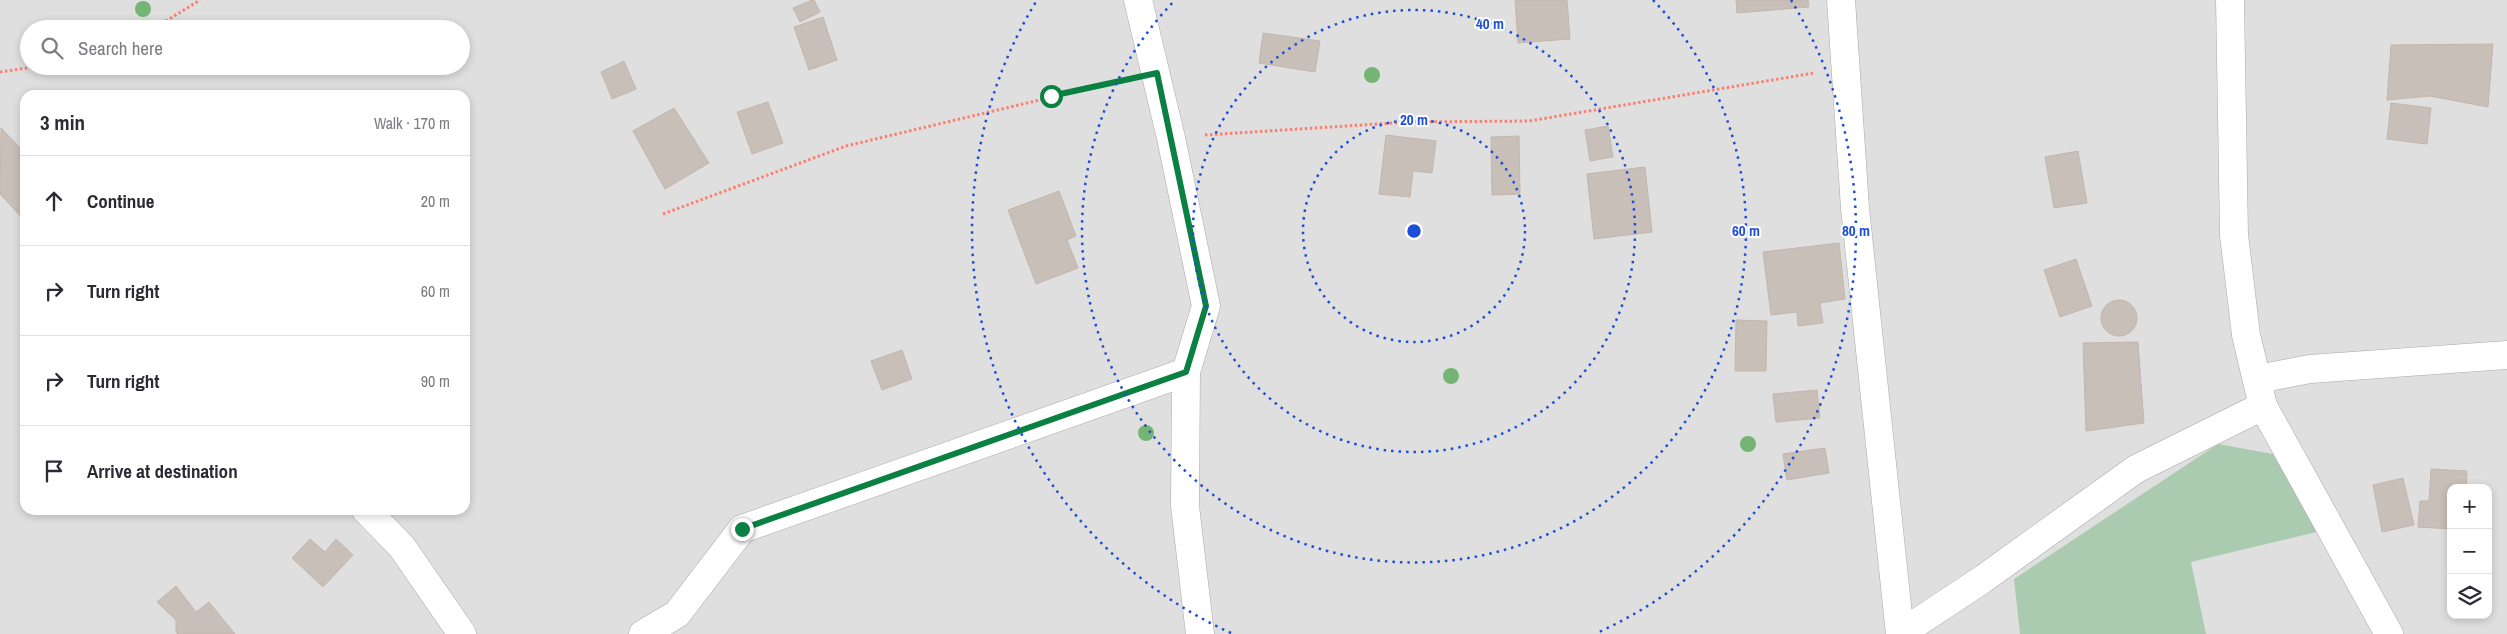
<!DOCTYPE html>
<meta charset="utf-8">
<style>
:root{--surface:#fff;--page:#f2f2f3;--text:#2b2b33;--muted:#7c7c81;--line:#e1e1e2}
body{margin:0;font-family:"Archivo Narrow",sans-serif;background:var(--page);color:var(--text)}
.controls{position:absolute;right:15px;bottom:15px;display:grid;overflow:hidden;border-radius:10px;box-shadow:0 2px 8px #0003}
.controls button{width:45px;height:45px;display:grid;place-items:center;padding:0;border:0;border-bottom:1px solid var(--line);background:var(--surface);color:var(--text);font:25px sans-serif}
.stop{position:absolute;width:15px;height:15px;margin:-11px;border:4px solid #0b8043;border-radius:50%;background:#fff}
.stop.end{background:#0b8043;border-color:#fff;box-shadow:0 1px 5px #0008}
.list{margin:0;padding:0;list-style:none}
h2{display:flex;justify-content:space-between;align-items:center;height:65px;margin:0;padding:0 20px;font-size:21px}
h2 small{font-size:16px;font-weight:400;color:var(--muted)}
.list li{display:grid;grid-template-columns:32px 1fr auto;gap:15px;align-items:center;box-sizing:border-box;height:90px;padding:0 20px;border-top:1px solid var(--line)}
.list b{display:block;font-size:19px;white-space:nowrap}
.list em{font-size:16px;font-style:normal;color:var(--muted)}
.icon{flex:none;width:28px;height:28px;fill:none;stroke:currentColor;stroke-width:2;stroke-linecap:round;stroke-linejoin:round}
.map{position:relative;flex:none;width:2507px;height:634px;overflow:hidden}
.search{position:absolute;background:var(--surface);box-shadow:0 2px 8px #0003;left:20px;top:20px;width:450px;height:55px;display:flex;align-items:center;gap:12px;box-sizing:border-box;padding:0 18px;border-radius:28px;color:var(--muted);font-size:19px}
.panel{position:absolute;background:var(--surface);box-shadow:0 2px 8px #0003;left:20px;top:90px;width:450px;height:425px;border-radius:15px}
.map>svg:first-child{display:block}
.residential{fill:#e0dfdf;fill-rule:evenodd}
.cemetery{fill:#aacbaf}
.building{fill:#c7bfb8;stroke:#c4b6ab}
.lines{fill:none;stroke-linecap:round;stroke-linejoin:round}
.minor-casing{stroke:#a9a9a9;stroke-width:29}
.path{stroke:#fa8072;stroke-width:3;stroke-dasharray:2.5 2.5;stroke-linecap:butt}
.minor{stroke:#fff;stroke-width:28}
.tree{fill:#74b475}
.route{stroke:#0b8043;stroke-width:6}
.ring{fill:none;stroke:#1d4ed8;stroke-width:2.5;stroke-dasharray:2.5 5}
.centre{fill:#1d4ed8;stroke:#fff;stroke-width:2.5}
.ring-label{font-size:15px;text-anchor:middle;font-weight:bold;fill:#1d4ed8;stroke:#fff;stroke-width:4;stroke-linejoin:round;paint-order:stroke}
</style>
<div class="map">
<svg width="2507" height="634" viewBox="0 0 2507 634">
<rect width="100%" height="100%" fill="#f2efe9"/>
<path class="residential" d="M0 0H2507V634H0ZM29 29H461V66H29ZM25 95H465V510H25ZM2451 488H2488V615H2451Z"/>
<path class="cemetery" d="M2218 444 2284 456 2329 529 2191 562 2206 634H2020L2014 579Z"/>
<path class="building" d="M812 0H814L820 12 800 22 793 8Z
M1515 0H1567L1570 39 1518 43Z
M1736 0H1808L1809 7 1737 13Z
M823 17 837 60 809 70 794 27Z
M1263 33 1320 41 1315 72 1259 63Z
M2493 44 2488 107 2430 96 2387 100 2391 45Z
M624 61 636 89 612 99 601 72Z
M768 102 783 143 752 154 737 112Z
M2391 103 2431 108 2427 144 2387 139Z
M674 108 709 163 665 189 633 131Z
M1608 126 1613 157 1590 161 1585 130Z
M1 128 25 153V221L0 194Z
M1386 135 1436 141 1432 173 1413 171 1410 197 1379 194Z
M1519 136 1520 194 1492 195 1491 137Z
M2078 151 2087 203 2054 208 2045 157Z
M1645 167 1652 232 1594 239 1587 174Z
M1059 191 1076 236 1067 240 1078 268 1036 284 1008 210Z
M1839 243 1845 299 1820 303 1823 323 1798 326 1797 312 1771 315 1763 252Z
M2076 259 2092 306 2060 317 2044 270Z
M2101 318a18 18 0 1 1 36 0a18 18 0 1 1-36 0Z
M1736 320 1767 321 1766 371H1735Z
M2138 342 2144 423 2086 431 2083 343Z
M902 350 912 379 882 390 871 361Z
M1817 390 1820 418 1776 422 1773 394Z
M1825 448 1829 473 1787 480 1783 454Z
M2431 469 2467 471 2466 488H2451V529L2418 527 2420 501H2429Z
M2403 478 2414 525 2382 532 2373 485Z
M310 539 325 552 336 539 353 555 323 587 292 558Z
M176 586 196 612 209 602 235 634H178L176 632V620L157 602Z"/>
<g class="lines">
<defs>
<path id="minor" d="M1138 0 1171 138 1206 306 1186 372 1185 506 1200 634
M1841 0 1855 208 1900 634 1983 579 2136 469 2263 406
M2230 0 2234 235 2246 335 2263 406 2389 634
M2257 379 2310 369 2507 355
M366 510 402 547 462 634
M643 634 677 614 742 529 1186 372"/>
</defs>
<use href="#minor" class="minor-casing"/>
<path class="path" d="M153 29 200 0
M0 72 41 66
M1205 135 1409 122 1529 121 1814 73
M663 214 846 146 1124 80"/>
<use href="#minor" class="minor"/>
</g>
<g class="tree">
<circle cx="143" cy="9" r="8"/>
<circle cx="1372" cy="75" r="8"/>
<circle cx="1451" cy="376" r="8"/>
<circle cx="1146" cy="433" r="8"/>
<circle cx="1748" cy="444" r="8"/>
</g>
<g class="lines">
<path class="route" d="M742 529 1186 372 1206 306 1157 73 1051 96"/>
</g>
<g class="ring">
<circle cx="1414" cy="231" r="111"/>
<circle cx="1414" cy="231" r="221"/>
<path d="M1653 0A332 332 0 1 1 1175 0"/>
<path d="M1231 633A442 442 0 0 1 1037 0M1791 0A442 442 0 0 1 1597 633"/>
</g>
<circle cx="1414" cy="231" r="8" class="centre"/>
<g class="ring-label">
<text x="1490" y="29">40 m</text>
<text x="1414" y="125">20 m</text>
<text x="1746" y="236">60 m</text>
<text x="1856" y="236">80 m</text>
</g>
</svg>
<div class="controls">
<button>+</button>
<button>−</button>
<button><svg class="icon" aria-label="layers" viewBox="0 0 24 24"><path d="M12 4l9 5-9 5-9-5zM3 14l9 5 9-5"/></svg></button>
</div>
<div class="stop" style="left:1051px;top:96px"></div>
<div class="stop end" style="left:742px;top:529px"></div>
<div class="search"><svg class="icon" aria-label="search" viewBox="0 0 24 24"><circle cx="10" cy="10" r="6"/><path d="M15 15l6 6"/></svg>Search here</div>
<section class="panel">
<h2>3 min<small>Walk · 170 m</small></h2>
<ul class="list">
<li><svg class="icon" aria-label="ahead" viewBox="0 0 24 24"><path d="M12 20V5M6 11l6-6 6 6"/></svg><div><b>Continue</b></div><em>20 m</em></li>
<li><svg class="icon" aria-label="right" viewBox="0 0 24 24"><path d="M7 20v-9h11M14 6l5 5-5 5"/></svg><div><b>Turn right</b></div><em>60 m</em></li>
<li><svg class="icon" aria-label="right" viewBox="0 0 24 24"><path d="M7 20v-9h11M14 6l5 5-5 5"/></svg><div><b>Turn right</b></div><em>90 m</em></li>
<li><svg class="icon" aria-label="arrive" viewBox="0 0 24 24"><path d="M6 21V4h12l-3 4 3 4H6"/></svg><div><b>Arrive at destination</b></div></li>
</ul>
</section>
</div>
